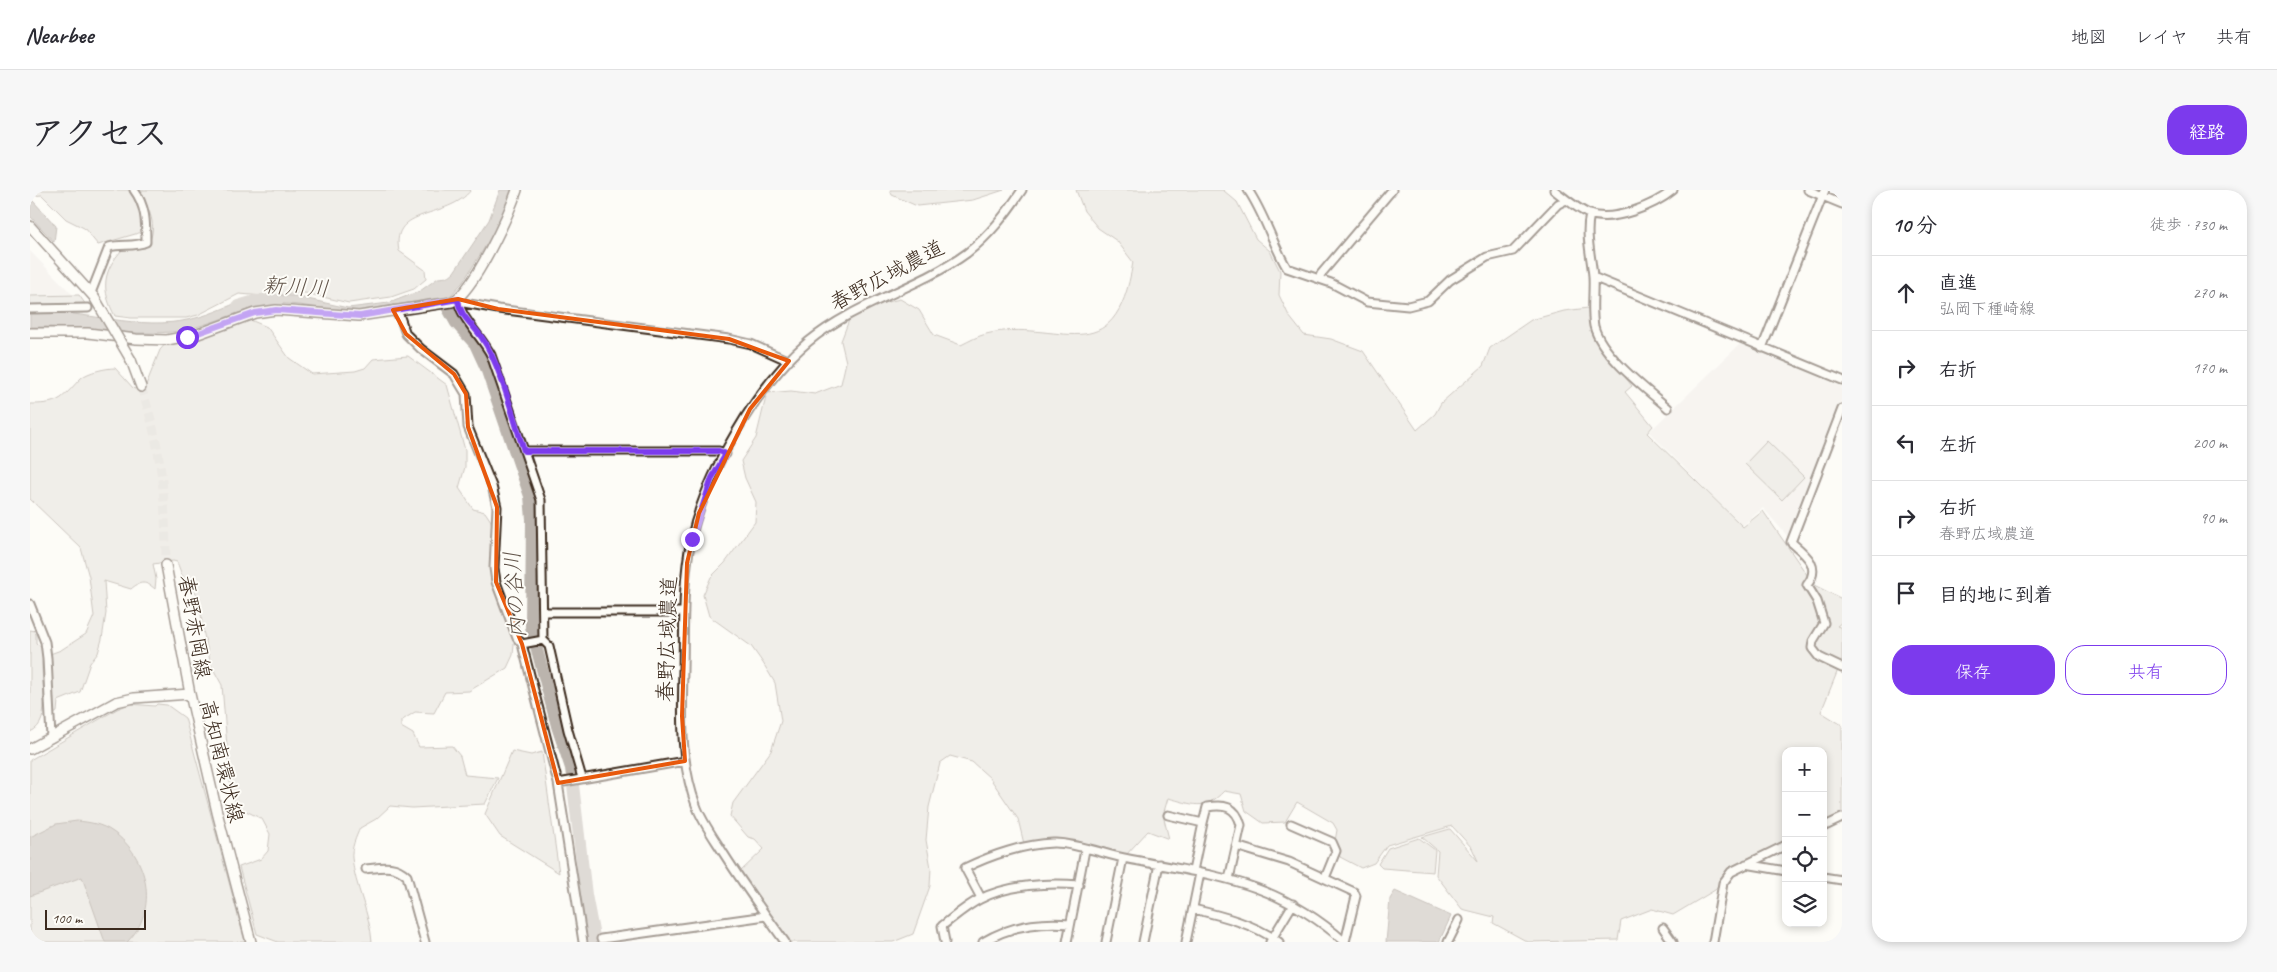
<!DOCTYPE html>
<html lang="ja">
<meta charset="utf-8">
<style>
:root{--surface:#fff;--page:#f7f7f7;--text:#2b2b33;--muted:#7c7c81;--line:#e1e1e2;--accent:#7c3aed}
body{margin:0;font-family:Caveat,"Klee One",sans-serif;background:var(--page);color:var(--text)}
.controls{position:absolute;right:15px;bottom:15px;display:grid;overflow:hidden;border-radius:10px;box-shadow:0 2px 8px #0003}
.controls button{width:45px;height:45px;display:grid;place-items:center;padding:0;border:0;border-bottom:1px solid var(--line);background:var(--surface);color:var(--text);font:25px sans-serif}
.scale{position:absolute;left:15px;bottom:12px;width:101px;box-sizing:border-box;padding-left:5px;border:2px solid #3b2a1e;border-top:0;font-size:14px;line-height:18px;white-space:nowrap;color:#3b2a1e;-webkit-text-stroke:4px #fdfcf7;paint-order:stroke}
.stop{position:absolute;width:15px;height:15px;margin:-11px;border:4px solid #7c3aed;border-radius:50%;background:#fff}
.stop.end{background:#7c3aed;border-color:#fff;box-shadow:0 1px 5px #0008}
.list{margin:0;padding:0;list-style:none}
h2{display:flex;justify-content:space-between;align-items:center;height:65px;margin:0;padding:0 20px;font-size:21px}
h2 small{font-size:16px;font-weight:400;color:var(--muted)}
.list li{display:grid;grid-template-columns:32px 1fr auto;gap:15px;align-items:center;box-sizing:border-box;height:75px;padding:0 20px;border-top:1px solid var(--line)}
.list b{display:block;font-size:19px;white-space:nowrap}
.list p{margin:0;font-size:16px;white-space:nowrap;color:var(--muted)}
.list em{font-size:16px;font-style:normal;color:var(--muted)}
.actions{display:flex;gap:10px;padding:15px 20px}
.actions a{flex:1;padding:11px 0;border:1px solid var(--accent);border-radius:20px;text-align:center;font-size:18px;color:var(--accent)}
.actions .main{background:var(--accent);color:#fff}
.icon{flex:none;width:28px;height:28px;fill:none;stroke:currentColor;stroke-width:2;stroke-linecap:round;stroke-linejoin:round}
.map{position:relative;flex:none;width:1812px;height:752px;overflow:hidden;border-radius:20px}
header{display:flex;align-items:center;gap:30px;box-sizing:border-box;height:70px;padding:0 25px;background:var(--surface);border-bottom:1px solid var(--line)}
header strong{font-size:24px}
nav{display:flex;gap:28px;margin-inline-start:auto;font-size:18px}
.intro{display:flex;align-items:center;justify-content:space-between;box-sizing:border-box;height:120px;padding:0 30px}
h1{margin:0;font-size:35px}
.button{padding:12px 22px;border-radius:20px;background:var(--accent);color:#fff;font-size:18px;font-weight:700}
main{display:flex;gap:30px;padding:0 30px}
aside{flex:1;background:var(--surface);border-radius:20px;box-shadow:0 2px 8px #0003}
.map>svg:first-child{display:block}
.built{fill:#efece7}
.green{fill:#e1ded7;stroke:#8e847a}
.water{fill:#bbb4ad;stroke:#887d74}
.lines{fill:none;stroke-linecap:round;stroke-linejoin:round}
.river{stroke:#bbb4ad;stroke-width:12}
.major-tunnel{stroke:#d6d2cc;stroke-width:9;stroke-dasharray:9 4.5;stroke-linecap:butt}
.minor-casing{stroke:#3b2a1e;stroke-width:11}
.major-casing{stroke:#3b2a1e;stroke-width:12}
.minor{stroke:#fdfcf7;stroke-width:7}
.major{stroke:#fdfcf7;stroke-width:9}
.major-bridge-casing{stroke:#3b2a1e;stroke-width:12;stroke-linecap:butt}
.major-bridge{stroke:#fdfcf7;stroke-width:9}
.route{stroke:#7c3aed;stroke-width:6}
.marked{fill:none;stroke:#e8590c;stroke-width:4;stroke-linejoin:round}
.labels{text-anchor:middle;stroke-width:4;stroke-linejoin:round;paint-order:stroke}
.street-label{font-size:21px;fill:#3b2a1e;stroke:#fdfcf7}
.water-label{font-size:22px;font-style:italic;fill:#615349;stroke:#fdfcf7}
</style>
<header>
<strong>Nearbee</strong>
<nav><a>地図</a><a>レイヤ</a><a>共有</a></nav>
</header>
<div class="intro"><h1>アクセス</h1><a class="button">経路</a></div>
<main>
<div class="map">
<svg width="1812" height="752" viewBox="0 0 1812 752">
<rect width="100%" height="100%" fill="#fdfcf7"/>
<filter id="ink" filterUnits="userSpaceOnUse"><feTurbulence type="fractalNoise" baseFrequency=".02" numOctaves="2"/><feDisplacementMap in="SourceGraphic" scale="10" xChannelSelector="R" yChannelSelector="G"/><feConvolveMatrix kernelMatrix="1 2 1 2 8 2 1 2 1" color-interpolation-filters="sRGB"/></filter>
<g filter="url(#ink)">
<path class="built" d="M0 61 43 105 0 106Z
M1710 154 1812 195V210L1759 348 1733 318 1712 336 1619 242Z"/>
<path class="green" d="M0 0H441C418 30 360 16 369 61L395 80 396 89 384 99 361 107 319 113 275 103 234 106 209 104 168 125 156 128H101L85 126C71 100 72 81 93 59L115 58C128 42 122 26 114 9L106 14 111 24 112 42 68 55 54 38 36 29 12 5 0 6Z
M860 0H974L943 10 887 16 862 5Z
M1046 0H1193L1207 12 1226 49 1240 61 1250 81 1249 105 1259 126 1274 145 1301 149 1333 161 1387 240 1405 224 1411 213 1453 176 1460 158 1501 130 1534 121 1558 118C1564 151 1582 170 1602 196L1595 202 1623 236 1617 243 1713 337 1733 321 1784 395 1812 409V432L1807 436 1812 438V470L1791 522 1812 535V624L1793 633V561H1756V650L1698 678 1685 700 1643 725 1622 719 1591 731 1588 750 1498 752 1463 733 1464 727 1432 719 1406 685 1408 661 1392 647 1420 639 1448 671 1442 658 1422 636 1357 655 1344 673 1331 678 1310 667 1305 651 1307 640 1303 633 1267 612 1255 632 1233 633 1216 621 1211 604 1194 601C1174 622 1163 614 1138 608L1133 625 1139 649 1118 641 1095 666 1024 649 994 654 988 629 960 588 942 572 920 566 910 573 899 617 896 650 901 678 900 696 883 744 863 752H757L752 742 733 720 710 682 734 659 725 649 718 647 700 626 703 613 741 561 751 531 745 493 733 473 721 456 679 426 673 405 681 387 695 373 725 332 726 312 715 288 711 271 726 248 737 203 761 201 785 204 811 194 816 172 811 151 819 130 837 117 870 109 889 120 904 145 931 155C939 151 948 146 956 144 1027 126 1085 187 1103 72L1087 51 1068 38 1054 21Z
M49 105 56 115 0 116V106Z
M218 129 237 137 259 168 282 184 325 181 335 178 343 169 378 166 417 195 435 260V277L429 298 443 319 455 322 461 331 473 404 483 419 485 443 483 465 477 478 439 501 415 502 404 523 385 522 371 531V537L383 544 389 557 422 556 430 566 435 585 468 588 455 614 382 618 360 616 346 629 330 638C326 647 321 658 322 668 325 697 340 723 342 752H248L227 744 209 677 231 669 238 661 240 644 232 629 212 619 201 606 192 495 181 475 172 436 170 408 152 385 147 372 143 371 123 374 126 389 125 399C116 391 110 391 101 399L74 391 76 423 72 449 68 463 60 473 50 502 28 511 27 522 21 526 20 464 31 460 56 444 64 426 59 387 51 358 0 309V214C10 214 22 214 31 208 39 202 44 195 51 188 58 182 76 178 85 178L104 199 116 195 130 160 137 152Z
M1737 251 1774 287 1752 310 1715 274Z
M0 440 6 441V453L12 458 13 464C8 487 25 532 0 542Z
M99 514 125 516 127 514 137 515 155 528 215 752H0V570L87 519Z
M482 561 501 565 512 562 529 683 470 646 455 624Z
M1389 648 1405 660 1403 682 1352 678 1348 674 1358 658Z"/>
<path class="water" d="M470 0H483L468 36 433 92 420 106 317 123 270 115 246 113 232 117 230 105 264 106 318 118 359 113 390 101 408 88 418 87 424 82 459 30Z
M3 11 26 36 24 52 0 26V13Z
M223 106 226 117C198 125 170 139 141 142 95 147 47 135 0 137V122C53 119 109 142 162 129 183 124 203 114 223 106Z
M47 631C59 632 72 634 83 642 118 666 130 720 97 752H75L52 687 0 706V647L26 634Z
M1365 701 1421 726 1409 752H1356L1360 709Z"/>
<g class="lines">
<path class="river" d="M410 104 426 133 445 154 456 178 500 306 502 329 501 437 527 536 541 578 556 705 565 752
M208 116 225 111 247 110"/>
<path class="major-tunnel" d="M111 197C132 257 136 312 136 375"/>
<defs>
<path id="minor" d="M1218 0C1235 25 1242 53 1257 78L1301 93 1337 112 1378 116 1398 111 1420 90 1457 67 1483 61 1528 14 1536 10
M1524 0C1533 7 1549 20 1559 24 1583 33 1625 15 1643 0
M1778 0 1812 14
M1560 24C1555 44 1561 65 1563 86 1564 102 1561 120 1564 136 1571 165 1616 199 1638 218
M1563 87 1812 190
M1289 89 1291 84 1362 0
M61 103 79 57C92 54 105 57 116 52 116 33 116 16 104 0
M428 109C429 126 452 147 461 165L511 310 513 450 519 456 538 540 552 588
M428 109 434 113 468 119 699 149 721 154 759 171
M0 119 58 118
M363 120 370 127 376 144 391 159 424 184 436 204 438 237 462 296 467 317 464 378 466 392 487 448 492 454 528 593 553 752
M1732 158 1795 0
M1812 219 1761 352C1775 364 1792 376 1777 395L1787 411 1794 433 1783 451 1782 458 1789 467 1812 478
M494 261H689L696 264
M0 414 15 452 17 468 21 548
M513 422H654
M492 454 513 450
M528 593 655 571
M1138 625 1173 633 1163 681
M1173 633 1177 617C1194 614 1206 616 1211 635L1199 689
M1261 634 1302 652 1306 661 1295 688
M1793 637 1812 628
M1206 656 1259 672 1324 702 1326 706 1315 752
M1716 674 1756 681
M336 679C353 677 365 674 377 686L395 752
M1793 687 1812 690
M951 708 935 678C961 665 995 654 1023 653 1041 652 1075 664 1094 668 1183 686 1244 689 1315 752
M1163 719C1193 726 1224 734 1249 752
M1633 738 1643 752
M571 749 736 726
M755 752C734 723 713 694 694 664 684 648 672 632 666 615 650 572 652 526 653 481 654 438 652 393 661 350 675 285 727 195 778 152 826 112 888 99 937 63 960 45 976 24 992 0
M915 752 912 736C924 727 936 716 950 709 977 695 1019 692 1049 695
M953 752C980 736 1009 731 1040 734
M1037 752 1055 660
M1076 752 1093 668
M1113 752 1129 674
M1156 752 1170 683
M1240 752 1263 714
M1418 752 1429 730
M1683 752 1693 693 1701 682 1756 655"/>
<path id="major" d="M0 36 64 107
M0 143H58L106 149 137 150 168 144 225 123 246 120 329 126 422 112C444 101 479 24 487 0
M101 170 111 197
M136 375 160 504 187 622 221 752
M0 559 86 512 104 508 160 504"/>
</defs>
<use href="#minor" class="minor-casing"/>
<use href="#major" class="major-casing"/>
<use href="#minor" class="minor"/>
<use href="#major" class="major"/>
<defs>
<path id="major-bridge" d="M64 107 101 170"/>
</defs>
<use href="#major-bridge" class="major-bridge-casing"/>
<use href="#major-bridge" class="major-bridge"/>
</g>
</g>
<g class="lines" filter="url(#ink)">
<path class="route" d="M157 147 225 123 246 120 330 126 428 109C429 126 443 134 452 148 470 173 484 230 494 261H689L696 264 682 288 662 349"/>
</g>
<path d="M0 0H1812V752H0ZM428 109 468 119 699 149 759 171 720 219 669 323 657 373 652 526 655 571 528 593 492 454 466 392 467 317 438 237 436 204 424 184 376 144 363 120Z" fill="#fdfcf7" fill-opacity=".55" fill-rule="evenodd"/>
<path class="marked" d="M428 109 468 119 699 149 759 171 720 219 669 323 657 373 652 526 655 571 528 593 492 454 466 392 467 317 438 237 436 204 424 184 376 144 363 120Z"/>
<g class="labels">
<g class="street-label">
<text transform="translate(857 85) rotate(-28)" y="7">春野広域農道</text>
<text transform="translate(165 437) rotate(80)" y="7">春野赤岡線</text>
<text transform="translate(637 449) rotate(-88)" y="7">春野広域農道</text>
<text transform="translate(192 571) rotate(76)" y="7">高知南環状線</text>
</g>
<g class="water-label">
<text transform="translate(266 96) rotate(4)" y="8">新川川</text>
<text transform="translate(484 405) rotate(-94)" y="8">内の谷川</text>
</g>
</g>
</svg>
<div class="controls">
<button>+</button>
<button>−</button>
<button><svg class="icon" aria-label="locate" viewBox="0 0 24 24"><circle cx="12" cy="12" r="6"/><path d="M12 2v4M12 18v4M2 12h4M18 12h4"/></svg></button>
<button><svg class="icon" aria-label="layers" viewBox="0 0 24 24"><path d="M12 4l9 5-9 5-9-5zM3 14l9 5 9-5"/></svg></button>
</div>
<div class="scale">100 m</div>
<div class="stop" style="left:157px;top:147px"></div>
<div class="stop end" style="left:662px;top:349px"></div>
</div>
<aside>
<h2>10 分<small>徒歩 · 730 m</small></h2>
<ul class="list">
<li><svg class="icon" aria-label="ahead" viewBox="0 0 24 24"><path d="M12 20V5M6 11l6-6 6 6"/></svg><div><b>直進</b><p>弘岡下種崎線</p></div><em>270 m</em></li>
<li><svg class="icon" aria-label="right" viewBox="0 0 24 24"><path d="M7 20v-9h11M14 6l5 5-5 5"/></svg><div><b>右折</b></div><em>170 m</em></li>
<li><svg class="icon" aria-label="left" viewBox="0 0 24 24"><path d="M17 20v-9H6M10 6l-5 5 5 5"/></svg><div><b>左折</b></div><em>200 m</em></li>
<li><svg class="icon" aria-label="right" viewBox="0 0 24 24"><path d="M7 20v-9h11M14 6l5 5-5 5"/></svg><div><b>右折</b><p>春野広域農道</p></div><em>90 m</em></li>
<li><svg class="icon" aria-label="arrive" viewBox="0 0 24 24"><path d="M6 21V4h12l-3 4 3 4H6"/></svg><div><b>目的地に到着</b></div></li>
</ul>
<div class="actions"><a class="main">保存</a><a>共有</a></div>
</aside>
</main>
